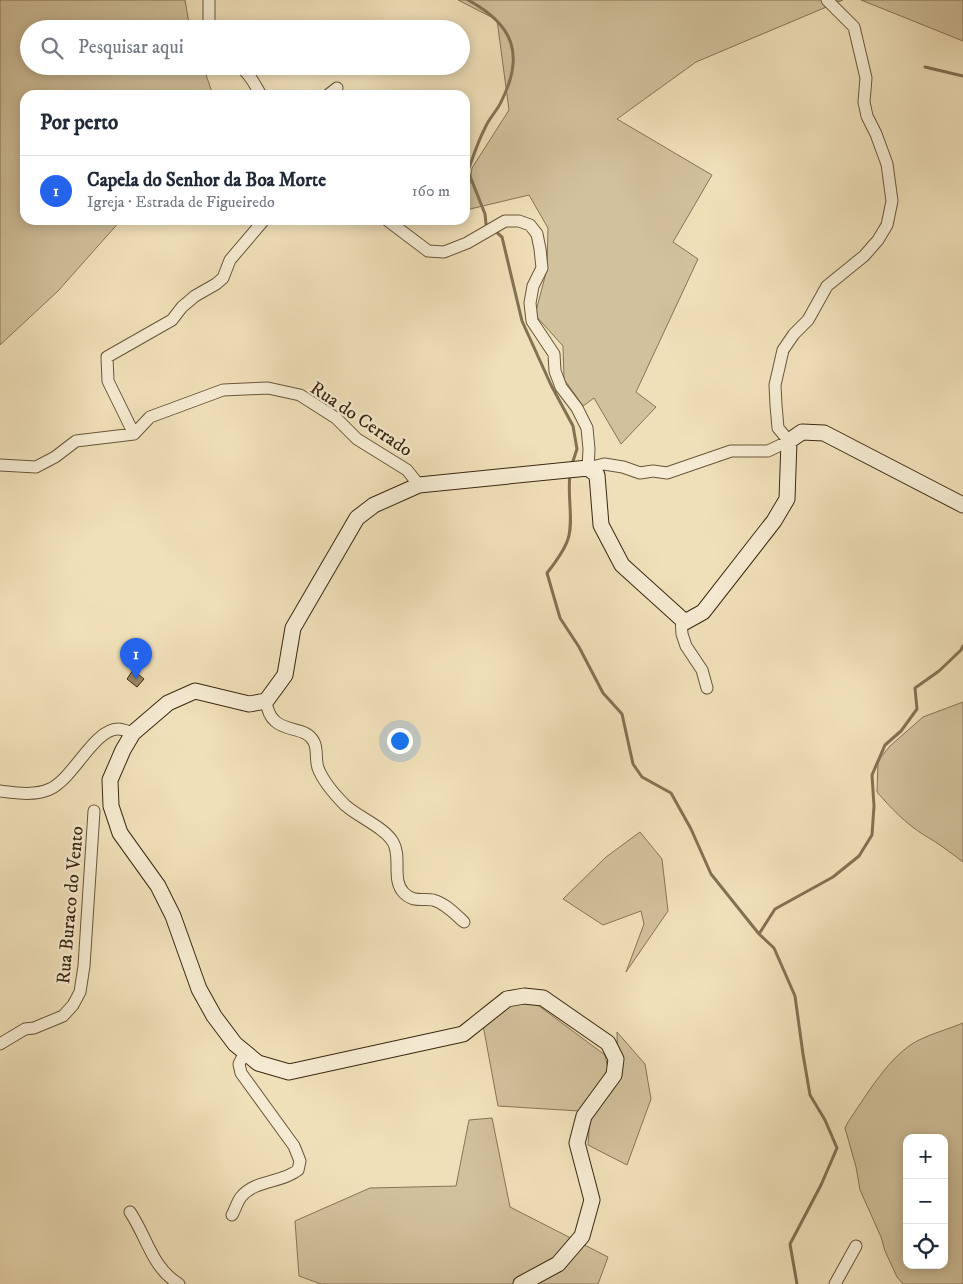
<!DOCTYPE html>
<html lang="pt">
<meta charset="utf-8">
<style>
:root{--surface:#fff;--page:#f6f6f7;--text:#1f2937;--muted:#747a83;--line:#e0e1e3;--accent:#2563eb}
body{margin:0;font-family:"IM FELL DW Pica",serif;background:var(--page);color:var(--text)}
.controls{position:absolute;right:15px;bottom:15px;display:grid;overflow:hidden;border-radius:10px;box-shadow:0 2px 12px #0003}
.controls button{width:45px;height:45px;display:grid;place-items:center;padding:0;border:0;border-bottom:1px solid var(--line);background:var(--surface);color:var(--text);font:25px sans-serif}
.you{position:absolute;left:399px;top:740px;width:18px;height:18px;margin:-12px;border:4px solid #fff;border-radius:50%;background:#1a73e8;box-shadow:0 0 0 8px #1a73e833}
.badge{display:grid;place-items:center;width:32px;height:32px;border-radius:50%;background:var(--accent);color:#fff;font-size:16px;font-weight:700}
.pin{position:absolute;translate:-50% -41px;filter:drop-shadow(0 1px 2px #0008)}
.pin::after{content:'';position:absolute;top:26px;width:18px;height:15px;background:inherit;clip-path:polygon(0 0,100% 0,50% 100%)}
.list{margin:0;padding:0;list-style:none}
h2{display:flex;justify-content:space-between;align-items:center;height:65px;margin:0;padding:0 20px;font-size:21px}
h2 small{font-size:16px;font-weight:400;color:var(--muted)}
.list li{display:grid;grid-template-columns:32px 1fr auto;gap:15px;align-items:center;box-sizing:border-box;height:70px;padding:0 20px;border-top:1px solid var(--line)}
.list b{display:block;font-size:19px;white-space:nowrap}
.list p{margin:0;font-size:16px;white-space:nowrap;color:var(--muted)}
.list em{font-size:16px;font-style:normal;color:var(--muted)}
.icon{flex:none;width:28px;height:28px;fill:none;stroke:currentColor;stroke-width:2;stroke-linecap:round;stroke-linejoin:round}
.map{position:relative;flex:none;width:963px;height:1284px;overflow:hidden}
.search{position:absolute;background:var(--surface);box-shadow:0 2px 12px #0003;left:20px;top:20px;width:450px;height:55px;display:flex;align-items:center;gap:12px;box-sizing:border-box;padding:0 18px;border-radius:28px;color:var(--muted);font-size:19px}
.panel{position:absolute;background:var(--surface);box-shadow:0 2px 12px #0003;left:20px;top:90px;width:450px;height:135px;border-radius:15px}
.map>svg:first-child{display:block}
.green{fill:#d1c19c;stroke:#867456;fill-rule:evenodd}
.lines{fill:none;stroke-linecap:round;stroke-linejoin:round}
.stream{stroke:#837153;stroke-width:3}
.building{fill:#9a8868;stroke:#3c2810}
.street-casing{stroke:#69563a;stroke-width:13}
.secondary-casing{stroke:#3c2810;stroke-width:17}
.street{stroke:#f5ebd2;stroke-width:11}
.secondary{stroke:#f5ebd2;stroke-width:15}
.labels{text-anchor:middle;stroke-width:4.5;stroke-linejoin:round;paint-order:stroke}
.street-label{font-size:19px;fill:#3c2810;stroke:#f5ebd2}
</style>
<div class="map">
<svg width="963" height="1284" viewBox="0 0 963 1284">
<rect width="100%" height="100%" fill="#f0e0b9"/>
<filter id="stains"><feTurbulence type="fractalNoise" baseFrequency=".004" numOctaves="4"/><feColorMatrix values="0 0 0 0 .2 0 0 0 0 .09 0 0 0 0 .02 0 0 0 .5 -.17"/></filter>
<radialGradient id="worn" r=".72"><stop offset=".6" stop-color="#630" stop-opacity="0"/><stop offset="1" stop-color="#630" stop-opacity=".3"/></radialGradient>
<path class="green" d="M0 0H185L190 29H29V66H203L213 95H25V220H121L58 291 0 345Z
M458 0H843L696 62 617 119 712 175 673 242 698 259 636 392 656 407 621 444 594 398 583 406 564 379 563 346 535 315 547 269 548 228 529 195 466 210 472 168 509 110 497 20Z
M861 0H963V41L958 39Z
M963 702V862C950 852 938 843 924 835 906 824 890 807 877 792L878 763 881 757 890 746 923 717Z
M640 832 662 859 668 911 626 972 644 924 641 911 603 925 563 899 606 857Z
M517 1001 535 1003 605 1055 609 1074 579 1111 498 1106 483 1025Z
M963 1023V1284H903L897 1277 885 1251 881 1237 860 1190 856 1167 845 1128 848 1122C866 1096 890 1054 919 1040 933 1033 949 1029 963 1023ZM907 1138H944V1265H907Z
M617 1032 645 1064 651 1099 627 1165 588 1145 590 1118 618 1080Z
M492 1118 510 1207 608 1257 598 1284H321L299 1276 295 1221 370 1188 456 1186 469 1120Z"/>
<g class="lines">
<path class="stream" d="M468 0C514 25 525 55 501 102 497 111 489 118 485 128 478 141 473 157 468 171L485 214 486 224 489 226
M925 67 963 76
M494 230 502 237 522 321 551 385 573 426 577 449 572 464
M570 475C567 495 574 521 568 539 564 551 555 563 547 573L560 618 579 647 603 693 622 714 633 764 642 777 671 793 691 829 711 874 759 934 774 948 795 996 803 1054 810 1095 825 1120 837 1148 821 1185 790 1244 797 1284
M759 934 775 909 833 877 859 856 872 835 874 806 872 775 885 745 901 731 917 709 915 688 939 671 961 650 963 646"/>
</g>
<path class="building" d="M133 670 144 679 137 687 127 679Z"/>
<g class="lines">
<defs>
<path id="street" d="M209 0V29
M239 66C249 72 255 85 261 95
M328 95 337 88
M387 220 428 251 444 252 467 243 505 221H519L530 225 537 234 540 249 542 268 533 286 530 303 532 321 554 354 555 371 561 387 577 408 587 428 589 449 588 468 604 464 623 467 640 473 653 471 667 473 731 451H768L789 441 778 428 776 405 775 385 783 350 794 334 808 320 827 286 864 256 878 240 887 225 892 201 887 164 876 134 867 116 864 102 866 78 854 27 827 0
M134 434 108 381 107 357 172 320 182 307 195 296 216 284 223 278 230 260 264 220
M0 465 36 467 55 457 76 441 134 434 150 417 223 390 268 388 300 395 336 418 357 439 407 470 419 485
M681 618 682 634 686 646 702 670 707 688
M266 701C267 708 269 716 275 721 286 732 307 727 314 742 318 750 315 759 318 768 323 781 336 796 345 805 358 817 384 827 393 842 402 857 391 880 404 893 414 903 423 898 433 900 445 903 455 914 464 922
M0 791C16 793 35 796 50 789 73 779 94 729 118 729 123 729 129 732 133 733
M0 1044 25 1029 34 1028 63 1016 73 1005 80 992 84 966 94 811
M130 1212C147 1237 152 1268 179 1284
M232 1215C235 1210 237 1202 241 1197 254 1180 282 1183 298 1170L300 1161 294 1146 241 1073 239 1064 245 1052
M835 1284 856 1246"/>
<path id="secondary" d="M521 1284 558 1264 582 1236 592 1200 577 1143 584 1116 614 1075 616 1059 608 1043 543 998 524 996 507 999 463 1034 289 1072 258 1063 235 1044 214 1016 199 989 173 916 158 886 120 833 111 806 110 780 123 750 133 733 168 703 195 691 249 704 266 701 285 675 293 628 357 518 374 505 419 485 588 468 597 475 601 525 622 565 685 622 703 612 774 521 787 499 789 441 802 432 824 433 963 505"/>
</defs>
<use href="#street" class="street-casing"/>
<use href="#secondary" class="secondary-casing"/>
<use href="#street" class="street"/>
<use href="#secondary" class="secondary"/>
</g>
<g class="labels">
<g class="street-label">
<text transform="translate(362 418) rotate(34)" y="7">Rua do Cerrado</text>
<text transform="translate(69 905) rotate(-85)" y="7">Rua Buraco do Vento</text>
</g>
</g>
<rect width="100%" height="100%" filter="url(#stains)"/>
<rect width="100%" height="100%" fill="url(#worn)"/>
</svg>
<div class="controls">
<button>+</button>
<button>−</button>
<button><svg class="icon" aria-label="locate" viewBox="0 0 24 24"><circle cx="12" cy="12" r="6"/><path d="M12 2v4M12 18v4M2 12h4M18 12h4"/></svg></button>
</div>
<div class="you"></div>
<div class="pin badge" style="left:136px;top:679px">1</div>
<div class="search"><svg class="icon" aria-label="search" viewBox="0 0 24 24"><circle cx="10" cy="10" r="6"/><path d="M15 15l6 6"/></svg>Pesquisar aqui</div>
<section class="panel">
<h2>Por perto<small></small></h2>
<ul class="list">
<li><span class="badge">1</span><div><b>Capela do Senhor da Boa Morte</b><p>Igreja · Estrada de Figueiredo</p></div><em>160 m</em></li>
</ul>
</section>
</div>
